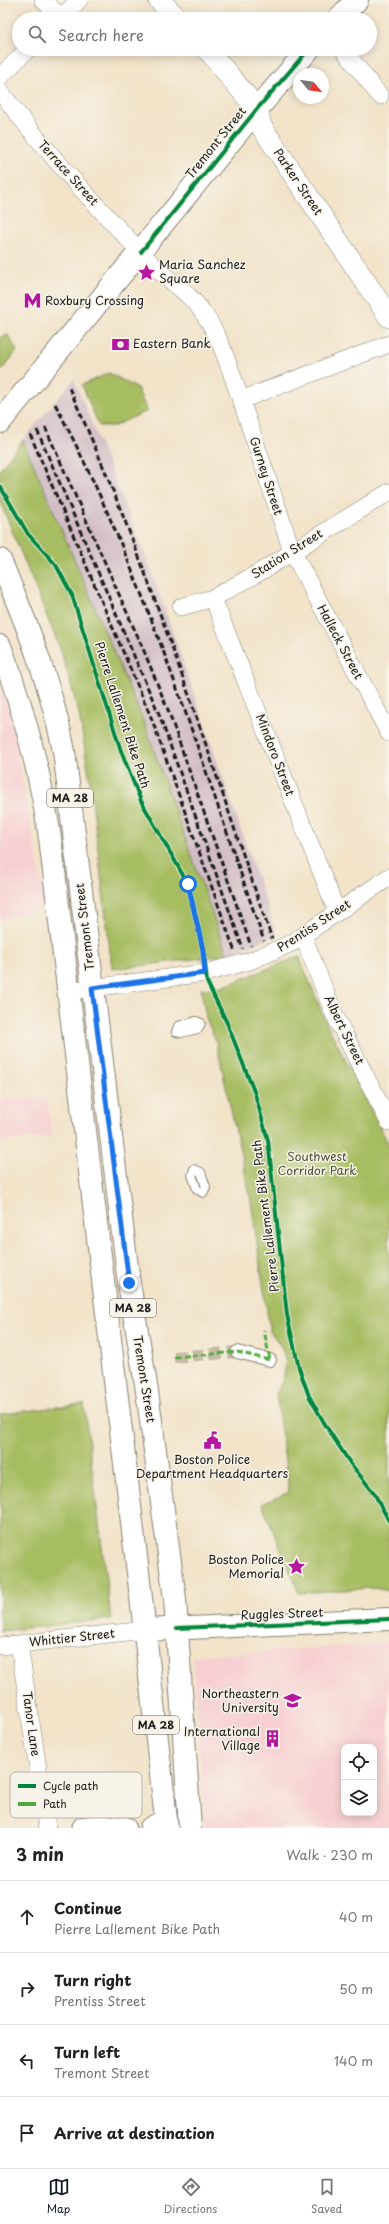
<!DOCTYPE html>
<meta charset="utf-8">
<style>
:root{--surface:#fff;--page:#f6f6f6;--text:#222;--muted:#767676;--line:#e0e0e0;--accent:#111827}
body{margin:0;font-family:"Playpen Sans",sans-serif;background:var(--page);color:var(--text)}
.controls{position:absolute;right:12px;bottom:12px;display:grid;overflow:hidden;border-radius:8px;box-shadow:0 2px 10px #0003}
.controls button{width:36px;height:36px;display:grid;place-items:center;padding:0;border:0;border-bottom:1px solid var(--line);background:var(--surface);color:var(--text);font:20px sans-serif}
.compass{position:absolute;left:293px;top:68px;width:36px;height:36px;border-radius:50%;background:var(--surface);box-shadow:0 2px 10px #0003;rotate:119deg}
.stop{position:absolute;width:12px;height:12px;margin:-9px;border:3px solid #1a73e8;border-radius:50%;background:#fff}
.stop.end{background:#1a73e8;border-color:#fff;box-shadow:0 1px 4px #0008}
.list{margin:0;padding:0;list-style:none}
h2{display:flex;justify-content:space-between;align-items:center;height:52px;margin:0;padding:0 16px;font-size:17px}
h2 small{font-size:13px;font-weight:400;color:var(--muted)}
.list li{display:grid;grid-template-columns:26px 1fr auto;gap:12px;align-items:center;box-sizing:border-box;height:72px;padding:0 16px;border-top:1px solid var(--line)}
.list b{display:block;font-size:15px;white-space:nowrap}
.list p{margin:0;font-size:13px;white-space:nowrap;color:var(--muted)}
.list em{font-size:13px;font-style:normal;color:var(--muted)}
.icon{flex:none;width:22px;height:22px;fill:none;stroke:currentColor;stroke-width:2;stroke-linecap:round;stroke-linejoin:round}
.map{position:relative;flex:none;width:389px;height:1828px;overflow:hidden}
.search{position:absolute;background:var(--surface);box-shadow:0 2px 10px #0003;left:12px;right:12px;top:12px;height:44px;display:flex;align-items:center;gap:10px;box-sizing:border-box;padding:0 14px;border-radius:22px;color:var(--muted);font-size:15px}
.sheet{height:340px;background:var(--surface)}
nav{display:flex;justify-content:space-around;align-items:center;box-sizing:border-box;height:56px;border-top:1px solid var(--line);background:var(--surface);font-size:11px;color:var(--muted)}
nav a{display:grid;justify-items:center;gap:2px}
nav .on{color:var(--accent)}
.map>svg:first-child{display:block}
.built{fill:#f7cfd2;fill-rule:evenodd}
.industrial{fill:#d2bdc6}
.green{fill:#a7bd62;stroke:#626c3f}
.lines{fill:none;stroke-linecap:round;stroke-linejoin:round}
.pedestrian-tunnel{stroke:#c7bba6;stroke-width:12;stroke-dasharray:12 6;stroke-linecap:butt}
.service-casing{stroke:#878072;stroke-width:10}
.pedestrian-casing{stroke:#878072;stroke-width:14}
.minor-casing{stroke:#878072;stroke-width:18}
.tertiary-casing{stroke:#878072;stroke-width:22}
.secondary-casing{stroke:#878072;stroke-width:24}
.primary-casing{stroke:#878072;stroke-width:24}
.service{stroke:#fff;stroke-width:8}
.pedestrian{stroke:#fff;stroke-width:12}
.minor{stroke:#fff;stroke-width:17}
.tertiary{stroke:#fff;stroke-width:21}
.secondary{stroke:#fff;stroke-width:22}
.primary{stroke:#fff;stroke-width:22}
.rail{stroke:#1c1c1c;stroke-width:3;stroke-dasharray:6 3;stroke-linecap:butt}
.quiet{stroke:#52a943;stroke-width:3;stroke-dasharray:6 3;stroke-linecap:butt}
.cycleway-casing{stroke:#f7f3e8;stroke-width:6}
.cycleway{stroke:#00873e;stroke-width:4}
.route{stroke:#1a73e8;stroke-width:5}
.labels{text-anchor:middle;stroke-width:3;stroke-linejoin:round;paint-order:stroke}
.shield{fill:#f7f3e8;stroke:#5e5c59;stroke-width:1}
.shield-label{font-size:11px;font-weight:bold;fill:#1c1c1c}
.street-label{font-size:12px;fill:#1c1c1c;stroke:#f7f3e8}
.poi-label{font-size:12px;fill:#1c1c1c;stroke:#f7f3e8;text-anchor:start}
.park-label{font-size:12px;fill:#4d5434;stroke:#f7f3e8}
.key{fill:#f7f3e8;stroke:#b5b2ab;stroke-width:1}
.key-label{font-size:11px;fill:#1c1c1c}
</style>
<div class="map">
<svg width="389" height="1828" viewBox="0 0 389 1828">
<rect width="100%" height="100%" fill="#f7f3e8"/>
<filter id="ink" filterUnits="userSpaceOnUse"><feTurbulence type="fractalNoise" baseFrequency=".025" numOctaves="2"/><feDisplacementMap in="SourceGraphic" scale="8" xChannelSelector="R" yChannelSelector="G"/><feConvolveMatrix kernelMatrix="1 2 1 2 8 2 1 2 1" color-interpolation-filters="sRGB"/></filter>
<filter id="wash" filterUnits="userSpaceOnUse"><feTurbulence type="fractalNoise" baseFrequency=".012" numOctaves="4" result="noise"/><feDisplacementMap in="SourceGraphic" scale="16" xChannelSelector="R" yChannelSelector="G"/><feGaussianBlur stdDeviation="0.9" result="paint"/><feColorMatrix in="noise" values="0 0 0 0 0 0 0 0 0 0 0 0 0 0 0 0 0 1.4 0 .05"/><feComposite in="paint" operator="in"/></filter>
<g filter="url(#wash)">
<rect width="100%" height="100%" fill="#f2e3c9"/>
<path class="built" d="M0 684 8 704 46 906 0 920Z
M47 1096 52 1137 0 1141V1101Z
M389 1643V1828H205L193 1656ZM344 1747H374V1813H344Z"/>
<path class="industrial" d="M74 379 154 578 277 935 227 955 143 720 23 440Z"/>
<path class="green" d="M8 335 17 351 0 372V337Z
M109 373 137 388 147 411 114 426H99L82 385Z
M23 440 143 720 227 955 112 969 90 782 79 713 61 651 0 501V469Z
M299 956 325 1020 389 1145V1591L374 1588 299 1593 262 1504 289 1492 276 1393C290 1370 289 1352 270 1332L250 1195 216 1042 206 1018 201 989 222 987Z
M84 1404 111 1619 0 1631V1414Z"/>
</g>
<g filter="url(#ink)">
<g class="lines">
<path class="pedestrian-tunnel" d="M174 1357 237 1352"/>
<defs>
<path id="service" d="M196 1021 201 1023 198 1029 181 1033 176 1032 178 1026Z
M194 1169 201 1172 206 1187 203 1193 197 1189 192 1175Z"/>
<path id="pedestrian" d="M237 1352 270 1360"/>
<path id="minor" d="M43 0 62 18
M60 19 79 0
M343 49 380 96
M0 77 28 49
M0 91C46 153 100 210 154 266 170 282 191 294 204 314 222 339 230 371 241 400L389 344
M241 400 292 551 389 733
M213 598 337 912
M181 607 213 598 260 572 389 492
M303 936 335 1016 389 1122
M69 991 205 973 250 961 292 943 389 877
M19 1644 47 1828
M0 1646 145 1630"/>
<path id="tertiary" d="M159 0 178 19
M207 49 257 109 261 126 389 317"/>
<path id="secondary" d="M338 19 357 0
M0 422 257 109 309 49
M145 1630 389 1619
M83 1828 101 1826 125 1828
M151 1828 166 1820"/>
<path id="primary" d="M0 560C26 622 51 684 64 751L129 1283 147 1391 175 1599 190 1828
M0 646C24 709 40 772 50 838L142 1606 167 1828"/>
</defs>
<use href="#service" class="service-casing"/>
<use href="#pedestrian" class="pedestrian-casing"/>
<use href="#minor" class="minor-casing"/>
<use href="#tertiary" class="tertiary-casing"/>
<use href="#secondary" class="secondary-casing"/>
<use href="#primary" class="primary-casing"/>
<use href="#service" class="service"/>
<use href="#pedestrian" class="pedestrian"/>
<use href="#minor" class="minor"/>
<use href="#tertiary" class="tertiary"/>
<use href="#secondary" class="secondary"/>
<use href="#primary" class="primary"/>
<path class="rail" d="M69 388C150 566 208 754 272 939
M55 404C145 574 201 760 264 941
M45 427 144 651 168 710 251 946
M37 430 159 714 243 949
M30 434 151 717 235 952"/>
<path class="quiet" d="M174 1357 237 1352 270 1360 264 1330"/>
<defs>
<path id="cycleway" d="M141 252 257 109 309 49
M0 486 28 534 56 565 72 595 121 751 141 801 188 884 203 950 207 982 227 1023 255 1094 268 1140 287 1315 299 1368 309 1396 326 1426 350 1463 374 1493 389 1521
M177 1628 389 1619"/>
</defs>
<use href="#cycleway" class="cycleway-casing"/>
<use href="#cycleway" class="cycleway"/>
</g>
</g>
<g class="lines" filter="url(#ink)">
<path class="route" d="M129 1283 92 988 205 973 203 950 188 884"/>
</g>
<defs>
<symbol id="sight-bare" viewBox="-9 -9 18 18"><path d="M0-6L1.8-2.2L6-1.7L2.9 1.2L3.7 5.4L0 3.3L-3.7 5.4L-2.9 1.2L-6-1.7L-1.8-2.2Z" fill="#b5179e" stroke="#f7f3e8" stroke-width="2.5" paint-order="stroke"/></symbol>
<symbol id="metro-bare" viewBox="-9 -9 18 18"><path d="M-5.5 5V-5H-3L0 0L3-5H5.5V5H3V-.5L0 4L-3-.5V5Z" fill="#b5179e" stroke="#f7f3e8" stroke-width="2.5" paint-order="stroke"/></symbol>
<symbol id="bank-bare" viewBox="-9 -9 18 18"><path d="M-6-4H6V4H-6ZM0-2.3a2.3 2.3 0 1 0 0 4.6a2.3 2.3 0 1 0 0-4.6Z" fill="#b5179e" stroke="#f7f3e8" stroke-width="2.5" paint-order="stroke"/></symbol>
<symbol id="civic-bare" viewBox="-9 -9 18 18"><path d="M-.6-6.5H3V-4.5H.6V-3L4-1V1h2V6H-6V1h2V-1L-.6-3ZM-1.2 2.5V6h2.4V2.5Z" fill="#b5179e" stroke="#f7f3e8" stroke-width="2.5" paint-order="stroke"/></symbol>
<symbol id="university-bare" viewBox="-9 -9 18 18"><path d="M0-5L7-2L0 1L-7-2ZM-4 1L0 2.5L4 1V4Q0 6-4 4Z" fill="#b5179e" stroke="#f7f3e8" stroke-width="2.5" paint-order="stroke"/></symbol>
<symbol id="building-bare" viewBox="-9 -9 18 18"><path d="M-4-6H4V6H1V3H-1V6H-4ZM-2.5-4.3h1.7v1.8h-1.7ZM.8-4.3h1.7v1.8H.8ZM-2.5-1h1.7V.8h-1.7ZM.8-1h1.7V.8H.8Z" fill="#b5179e" stroke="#f7f3e8" stroke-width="2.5" paint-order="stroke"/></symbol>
</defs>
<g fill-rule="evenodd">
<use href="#sight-bare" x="134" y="260" width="25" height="25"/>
<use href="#metro-bare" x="20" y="288" width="25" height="25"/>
<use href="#bank-bare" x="108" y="332" width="25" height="25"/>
<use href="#civic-bare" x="200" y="1428" width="25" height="25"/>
<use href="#sight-bare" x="284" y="1554" width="25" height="25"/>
<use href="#university-bare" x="280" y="1688" width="25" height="25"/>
<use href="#building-bare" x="260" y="1726" width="25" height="25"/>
</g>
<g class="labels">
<g class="shield">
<rect x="47" y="789" width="46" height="18" rx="3"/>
<rect x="110" y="1299" width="46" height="18" rx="3"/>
<rect x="133" y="1716" width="46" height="18" rx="3"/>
</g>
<g class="shield-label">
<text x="70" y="802">MA 28</text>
<text x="133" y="1312">MA 28</text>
<text x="156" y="1729">MA 28</text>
</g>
<g class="street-label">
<text transform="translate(216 143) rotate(-51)" y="4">Tremont Street</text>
<text transform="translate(68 173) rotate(48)" y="4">Terrace Street</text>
<text transform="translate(298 182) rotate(56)" y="4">Parker Street</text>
<text transform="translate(266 476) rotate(72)" y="4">Gurney Street</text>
<text transform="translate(287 554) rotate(-32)" y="4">Station Street</text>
<text transform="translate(340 642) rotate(62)" y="4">Halleck Street</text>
<text transform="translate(122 715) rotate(72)" y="4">Pierre Lallement Bike Path</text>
<text transform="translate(275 755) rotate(69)" y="4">Mindoro Street</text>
<text transform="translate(314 926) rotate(-33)" y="4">Prentiss Street</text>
<text transform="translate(85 927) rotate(-97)" y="4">Tremont Street</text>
<text transform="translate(344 1030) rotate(64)" y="4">Albert Street</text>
<text transform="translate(266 1216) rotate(-97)" y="4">Pierre Lallement Bike Path</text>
<text transform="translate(144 1379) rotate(81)" y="4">Tremont Street</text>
<text transform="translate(282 1614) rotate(-2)" y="4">Ruggles Street</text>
<text transform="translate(72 1638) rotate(-6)" y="4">Whittier Street</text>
<text transform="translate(31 1724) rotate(82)" y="4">Tanor Lane</text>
</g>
<g class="poi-label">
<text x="159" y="269">Maria Sanchez<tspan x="159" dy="14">Square</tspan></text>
<text x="45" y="305">Roxbury Crossing</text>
<text x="133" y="348">Eastern Bank</text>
<text x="212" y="1464" text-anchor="middle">Boston Police<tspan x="212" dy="14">Department Headquarters</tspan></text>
<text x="284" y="1564" text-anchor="end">Boston Police<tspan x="284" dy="14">Memorial</tspan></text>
<text x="279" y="1698" text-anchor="end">Northeastern<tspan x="279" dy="14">University</tspan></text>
<text x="260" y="1736" text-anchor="end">International<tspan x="260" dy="14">Village</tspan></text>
</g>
<g class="park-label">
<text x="317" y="1161">Southwest<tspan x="317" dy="14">Corridor Park</tspan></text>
</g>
</g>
<rect x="10" y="1772" width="132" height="46" rx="6" class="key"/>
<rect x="18" y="1784" width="18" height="4" fill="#00873e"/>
<rect x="18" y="1802" width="18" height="4" fill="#52a943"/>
<g class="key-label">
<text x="43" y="1790">Cycle path</text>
<text x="43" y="1808">Path</text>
</g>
</svg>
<div class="controls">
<button><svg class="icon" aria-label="locate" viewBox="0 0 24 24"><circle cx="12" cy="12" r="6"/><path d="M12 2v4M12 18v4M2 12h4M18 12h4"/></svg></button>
<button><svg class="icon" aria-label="layers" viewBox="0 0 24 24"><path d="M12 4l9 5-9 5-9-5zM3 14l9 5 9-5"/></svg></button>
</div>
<svg class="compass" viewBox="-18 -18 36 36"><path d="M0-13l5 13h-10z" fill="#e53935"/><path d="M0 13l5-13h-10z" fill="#767676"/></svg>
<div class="stop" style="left:188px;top:884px"></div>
<div class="stop end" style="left:129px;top:1283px"></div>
<div class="search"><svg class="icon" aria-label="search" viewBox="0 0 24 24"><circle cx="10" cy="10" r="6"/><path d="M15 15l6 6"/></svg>Search here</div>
</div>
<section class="sheet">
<h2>3 min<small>Walk · 230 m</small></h2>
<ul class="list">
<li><svg class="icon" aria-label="ahead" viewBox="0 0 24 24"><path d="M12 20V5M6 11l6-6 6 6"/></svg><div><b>Continue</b><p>Pierre Lallement Bike Path</p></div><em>40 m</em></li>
<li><svg class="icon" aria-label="right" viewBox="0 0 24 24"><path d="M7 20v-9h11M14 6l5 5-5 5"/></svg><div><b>Turn right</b><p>Prentiss Street</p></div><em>50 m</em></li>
<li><svg class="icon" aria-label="left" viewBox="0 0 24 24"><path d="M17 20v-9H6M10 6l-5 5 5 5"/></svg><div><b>Turn left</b><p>Tremont Street</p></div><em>140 m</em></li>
<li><svg class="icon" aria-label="arrive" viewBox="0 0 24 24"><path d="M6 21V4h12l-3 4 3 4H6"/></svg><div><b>Arrive at destination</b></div></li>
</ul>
</section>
<nav>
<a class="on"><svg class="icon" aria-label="map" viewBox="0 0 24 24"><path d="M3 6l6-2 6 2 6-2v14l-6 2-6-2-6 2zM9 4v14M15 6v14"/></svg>Map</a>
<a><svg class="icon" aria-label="directions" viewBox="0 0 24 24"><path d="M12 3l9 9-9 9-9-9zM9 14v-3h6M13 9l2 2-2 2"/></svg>Directions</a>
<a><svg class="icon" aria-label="saved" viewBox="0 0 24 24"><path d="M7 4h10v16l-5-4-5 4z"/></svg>Saved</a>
</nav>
